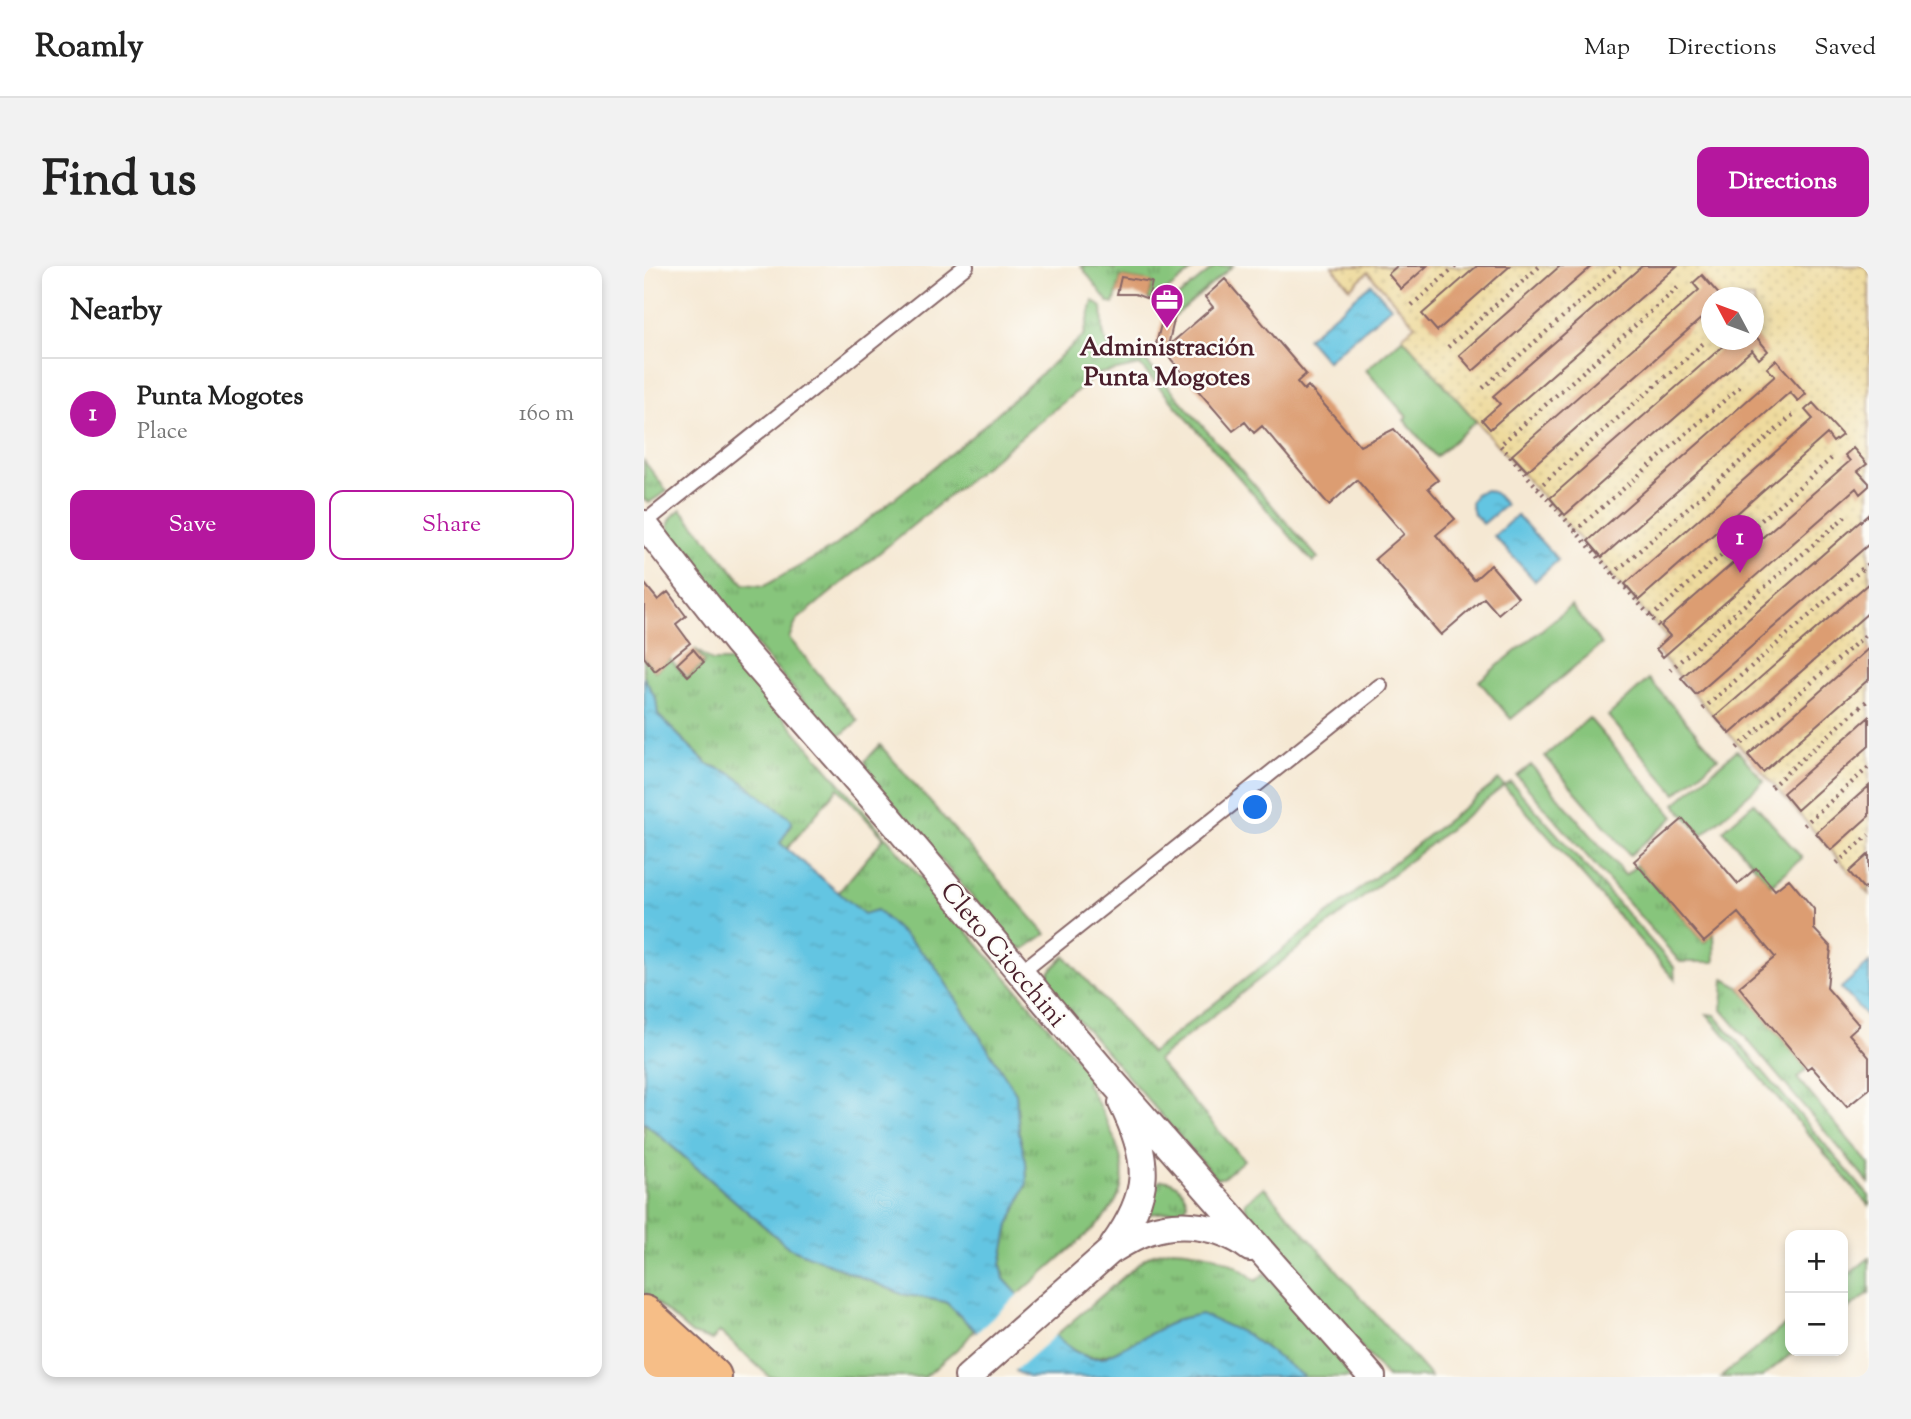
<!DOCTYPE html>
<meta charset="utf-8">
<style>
:root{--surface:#fff;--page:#f2f2f2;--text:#222;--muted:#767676;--line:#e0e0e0;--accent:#b5179e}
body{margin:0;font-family:"Sorts Mill Goudy",serif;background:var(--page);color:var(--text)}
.controls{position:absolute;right:21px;bottom:21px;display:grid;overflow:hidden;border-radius:14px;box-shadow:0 4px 10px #0003}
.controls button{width:63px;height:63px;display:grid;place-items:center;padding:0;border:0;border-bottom:2px solid var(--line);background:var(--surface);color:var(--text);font:35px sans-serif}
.compass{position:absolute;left:1057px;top:21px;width:63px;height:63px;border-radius:50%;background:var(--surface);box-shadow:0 4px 10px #0003;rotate:311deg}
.you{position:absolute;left:612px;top:542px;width:24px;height:24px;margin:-18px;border:5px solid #fff;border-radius:50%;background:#1a73e8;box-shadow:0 0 0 10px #1a73e833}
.badge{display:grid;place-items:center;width:46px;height:46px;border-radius:50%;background:var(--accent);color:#fff;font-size:23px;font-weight:700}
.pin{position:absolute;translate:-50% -58px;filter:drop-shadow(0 2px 4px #0008)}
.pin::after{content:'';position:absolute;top:37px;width:24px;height:21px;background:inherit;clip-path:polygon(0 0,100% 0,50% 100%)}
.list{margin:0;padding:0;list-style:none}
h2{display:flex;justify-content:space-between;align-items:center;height:91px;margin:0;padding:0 28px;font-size:30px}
h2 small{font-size:23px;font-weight:400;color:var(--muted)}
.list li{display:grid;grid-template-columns:46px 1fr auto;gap:21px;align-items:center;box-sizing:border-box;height:112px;padding:0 28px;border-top:2px solid var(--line)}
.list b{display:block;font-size:26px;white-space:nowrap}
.list p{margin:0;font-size:23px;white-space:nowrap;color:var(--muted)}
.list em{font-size:23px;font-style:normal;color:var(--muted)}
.actions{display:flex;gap:14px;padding:21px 28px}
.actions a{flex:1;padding:16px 0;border:2px solid var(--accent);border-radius:14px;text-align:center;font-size:24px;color:var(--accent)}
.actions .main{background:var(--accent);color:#fff}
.map{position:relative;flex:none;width:1225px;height:1111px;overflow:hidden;border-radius:14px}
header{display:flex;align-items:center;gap:42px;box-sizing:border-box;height:98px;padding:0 35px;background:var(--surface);border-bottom:2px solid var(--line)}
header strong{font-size:33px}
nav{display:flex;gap:38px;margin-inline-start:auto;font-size:24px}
.intro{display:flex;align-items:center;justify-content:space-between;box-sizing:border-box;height:168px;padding:0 42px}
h1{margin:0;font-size:49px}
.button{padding:18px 32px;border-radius:14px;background:var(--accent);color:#fff;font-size:24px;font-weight:700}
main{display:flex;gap:42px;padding:0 42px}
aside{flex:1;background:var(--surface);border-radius:14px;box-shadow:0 4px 10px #0003}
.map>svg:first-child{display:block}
.grass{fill:url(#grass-tufts);stroke:#687254;stroke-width:2}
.sand{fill:url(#sand-dots);stroke:#9c7c64;stroke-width:2;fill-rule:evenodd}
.green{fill:#87c57c;stroke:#687254;stroke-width:2}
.water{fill:url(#water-ripples);stroke:#577286;stroke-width:2}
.pier{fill:#f5e8d3}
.building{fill:#dc9d72}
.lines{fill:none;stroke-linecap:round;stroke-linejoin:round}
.service-casing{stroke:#866566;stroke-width:18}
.minor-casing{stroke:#866566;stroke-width:30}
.primary-casing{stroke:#866566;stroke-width:42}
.path{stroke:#866566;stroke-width:4.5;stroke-dasharray:2 5;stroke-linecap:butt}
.service{stroke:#fff;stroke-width:14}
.minor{stroke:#fff;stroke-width:26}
.primary{stroke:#f6be87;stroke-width:38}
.labels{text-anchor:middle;stroke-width:5;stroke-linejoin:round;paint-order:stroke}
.poi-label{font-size:26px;font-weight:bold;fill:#4a1f2b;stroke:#fdfcf7}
.street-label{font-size:26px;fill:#4a1f2b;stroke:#fdfcf7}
</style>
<header>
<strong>Roamly</strong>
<nav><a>Map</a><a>Directions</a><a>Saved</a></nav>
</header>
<div class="intro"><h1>Find us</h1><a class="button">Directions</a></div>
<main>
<aside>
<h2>Nearby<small></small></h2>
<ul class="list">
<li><span class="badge">1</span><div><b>Punta Mogotes</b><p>Place</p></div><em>160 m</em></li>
</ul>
<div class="actions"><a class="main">Save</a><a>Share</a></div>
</aside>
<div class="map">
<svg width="1225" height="1111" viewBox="0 0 1225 1111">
<defs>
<pattern id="grass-tufts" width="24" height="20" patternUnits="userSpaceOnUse" patternTransform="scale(1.75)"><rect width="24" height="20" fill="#87c57c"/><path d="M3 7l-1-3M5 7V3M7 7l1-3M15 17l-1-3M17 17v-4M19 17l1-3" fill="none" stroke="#709f66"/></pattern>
<pattern id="sand-dots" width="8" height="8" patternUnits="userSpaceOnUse" patternTransform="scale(1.75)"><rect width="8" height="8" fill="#eeda9e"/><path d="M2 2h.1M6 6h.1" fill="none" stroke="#cebb88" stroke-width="1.8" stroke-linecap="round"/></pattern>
<pattern id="water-ripples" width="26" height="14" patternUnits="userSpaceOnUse" patternTransform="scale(1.75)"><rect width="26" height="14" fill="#64c5e2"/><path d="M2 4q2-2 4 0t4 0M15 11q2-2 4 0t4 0" fill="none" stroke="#58a9c2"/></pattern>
</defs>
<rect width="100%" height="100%" fill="#fdfcf7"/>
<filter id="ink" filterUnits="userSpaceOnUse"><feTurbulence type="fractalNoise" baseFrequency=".0143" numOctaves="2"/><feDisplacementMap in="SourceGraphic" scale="14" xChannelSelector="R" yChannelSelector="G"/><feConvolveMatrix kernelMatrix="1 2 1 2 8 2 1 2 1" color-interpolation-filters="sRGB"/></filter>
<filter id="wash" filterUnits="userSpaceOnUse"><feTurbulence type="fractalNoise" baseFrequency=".00686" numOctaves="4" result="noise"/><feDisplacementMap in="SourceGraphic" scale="28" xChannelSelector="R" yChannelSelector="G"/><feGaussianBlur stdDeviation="1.57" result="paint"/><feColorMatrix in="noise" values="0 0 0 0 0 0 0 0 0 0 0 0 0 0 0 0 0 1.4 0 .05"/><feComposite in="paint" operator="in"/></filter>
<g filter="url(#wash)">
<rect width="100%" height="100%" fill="#f5e8d3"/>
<path class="grass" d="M437 0H466L469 3 476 0H554L510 35 504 33 508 16 477 11 470 38 464 36Z
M572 0H589L531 50 515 46Z
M449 35 458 41C460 58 454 77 474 86 483 90 492 89 501 94L674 292 669 296 496 99 454 108 153 354 145 372 214 455 197 469 188 468 103 369 28 273C21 259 25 252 37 243L100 318 120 320 190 281 327 171 440 69Z
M0 195 23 225 6 236 0 234Z
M51 383 68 395H91L448 811 442 818C453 832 459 848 467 865 493 922 473 942 431 979 412 995 393 1012 374 1029L360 1013 357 998 365 959 383 917 382 896 375 867 372 827 220 649 194 627 240 572 194 522 142 584 135 577 148 558 88 508 64 498 14 449 12 433 0 411V391L11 405 26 393 43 412 61 396Z
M236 479 402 668 380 683 370 680 224 509 221 495Z
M887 499 981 609 993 599 1060 676 1070 667 1071 696H1036L873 510Z
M855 514 860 520 867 516 1030 701 1031 714 860 520 513 794 600 894 579 912H572L404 719 405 706 421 690 507 787Z
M1080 713 1095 721 1163 803 1153 812 1225 898V917L1078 744Z
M1063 748 1071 749 1225 930V940Z
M0 856 144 981 258 1028 302 1036 330 1064 320 1077 281 1111H126L76 1066 68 1074 48 1068 0 1026Z
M518 914C532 915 540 923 543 936L541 944 505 948 510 919Z
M620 921 787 1111H743L603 947 601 937Z
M528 983C561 984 587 993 612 1015L621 1007 712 1111H660L604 1069 476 1084C446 1098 435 1090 411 1070L499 994 507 989Z
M1225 992V1027L1199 1047V1013Z
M1146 1055V1085H1151L1118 1111H1077Z"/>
<path class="sand" d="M688 0H1225V628L1012 384 1023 372 759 72 758 70 771 59 724 6 706 22ZM1068 32H1110V74H1068Z"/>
<path class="green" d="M759 72 832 155 792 191 760 154 763 151 722 104Z
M927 340 958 378 867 453 835 415Z
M1005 413 1074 492 1032 528 964 450Z
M945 452 1030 551 986 589 901 490Z
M1093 484 1120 515 1058 569 1031 538Z
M1110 537 1158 592 1127 619 1079 564Z"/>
<path class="water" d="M727 18 747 41 683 95 663 72Z
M842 224 851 227 862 239 839 258 830 248 827 237 832 227Z
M873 249 914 294 891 315 850 270Z
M0 411 12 433 14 449 63 498 88 508 147 553 148 557 136 577 220 648 233 644 289 697 372 827 375 867 382 896 383 917 365 959 357 998 360 1013 413 1071 430 1085 445 1092H459L535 1053 557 1048 604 1069 660 1111H384L373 1106 302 1036 258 1028 144 981 0 856Z
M1225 697V753L1197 722Z"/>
<path class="pier" d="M377 1026 414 1067 368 1107 330 1069Z"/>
<g id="blocks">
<path class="building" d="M753 0H783L757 23 744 8Z
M833 0H866L793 65 778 48Z
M916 0H948L829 105 815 89Z
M998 0H1033L846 163 838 154 856 138 849 130Z
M1058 9 1078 32H1068V43L883 205 868 189 1055 24 1049 17Z
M477 11 508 16 504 33 491 28H473Z
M581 13 662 108 653 116 660 124 664 120 716 180 750 163 794 214 784 222 811 253 792 269 830 314 847 299 874 331 854 348 840 332 797 369 731 293 760 268 713 214 685 239 618 160 610 167 601 156 589 165 519 84 522 81 512 78 520 47 531 50 524 80 569 41 561 31Z
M1110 68 1124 85 1115 93 1108 84 921 249 906 232 1086 74H1110Z
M1132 94 1162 128 1154 135 1146 126 958 291 944 275 1131 110 1123 102Z
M1169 137 1198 169 1189 176 1183 168 995 334 981 318 1169 153 1161 144Z
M1209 182 1223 198 1214 205 1225 217V220L1216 228 1212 222 1019 391 1012 383 1026 370 1017 360 1206 195 1201 189Z
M1225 248V278L1052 429 1037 412Z
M0 317 14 334 24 326 42 350 32 358 46 377 11 405 0 391Z
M1225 317V346L1086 468 1071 451Z
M1225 382V413L1119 506 1104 489Z
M49 383 60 396 44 410 33 398Z
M1225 451V480L1153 544 1139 527Z
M1225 520V550L1187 584 1172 567Z
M1039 553 1094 618 1112 602 1131 624 1145 613 1170 643V663L1187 681 1183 722 1215 759 1205 768 1225 791V823L1203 841 1167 800 1163 803 1095 721 1131 691 1094 647 1060 676 990 595Z
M1225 588V619L1220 623 1205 606Z"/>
</g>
</g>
<g filter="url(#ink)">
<use href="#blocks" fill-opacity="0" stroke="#866566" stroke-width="2"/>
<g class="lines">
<defs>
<path id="service" d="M0 257 322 0
M376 707 736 420"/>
<path id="minor" d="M0 258 93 377 245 551 467 814 728 1111
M469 980C507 927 507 896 478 837
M324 1111 465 986C478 978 490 970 505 965 537 954 580 960 606 982"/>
<path id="primary" d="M0 1049 68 1111
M0 1089 48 1111"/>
</defs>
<use href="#service" class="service-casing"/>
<use href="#minor" class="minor-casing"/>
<use href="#primary" class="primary-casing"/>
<path class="path" d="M768 39 812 0
M804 81 896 0
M839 122 976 0
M894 222 1062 75
M931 265 1099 118
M969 308 1150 148
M1007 351 1188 192
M1015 360 856 179 1037 19
M1026 404 1202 250
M1059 443 1225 297
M1093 482 1225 366
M1127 521 1225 433
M1160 559 1225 501
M1193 597 1225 569"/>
<use href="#service" class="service"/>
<use href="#minor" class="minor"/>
<use href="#primary" class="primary"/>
</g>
</g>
<defs>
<symbol id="office-pin" viewBox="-11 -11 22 30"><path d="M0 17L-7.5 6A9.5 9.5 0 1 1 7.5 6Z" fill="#b5179e" stroke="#fdfcf7"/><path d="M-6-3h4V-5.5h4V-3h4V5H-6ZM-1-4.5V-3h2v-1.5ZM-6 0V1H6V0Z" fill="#fff"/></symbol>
</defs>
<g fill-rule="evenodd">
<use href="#office-pin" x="504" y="15" width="38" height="52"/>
</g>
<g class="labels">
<g class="poi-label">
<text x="523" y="89">Administración<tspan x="523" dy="30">Punta Mogotes</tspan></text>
</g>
<g class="street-label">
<text transform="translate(360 688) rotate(50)" y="9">Cleto Ciocchini</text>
</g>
</g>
</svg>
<div class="controls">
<button>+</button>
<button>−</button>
</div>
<svg class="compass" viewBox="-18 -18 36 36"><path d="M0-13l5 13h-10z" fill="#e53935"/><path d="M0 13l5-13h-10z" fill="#767676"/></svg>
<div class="you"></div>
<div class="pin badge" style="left:1096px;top:307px">1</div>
</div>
</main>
